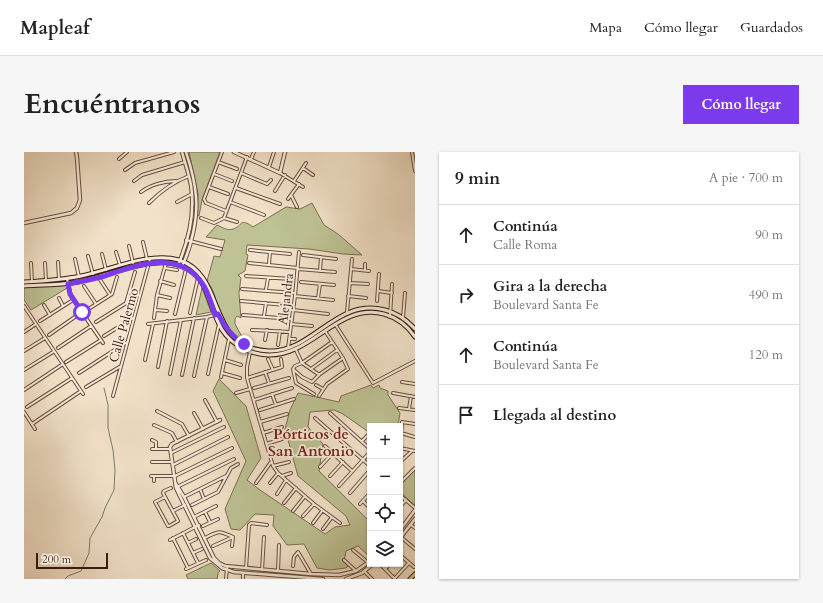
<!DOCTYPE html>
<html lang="es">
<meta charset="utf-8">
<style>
:root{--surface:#fff;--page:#f6f6f6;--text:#222;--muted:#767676;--line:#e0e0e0;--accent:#7c3aed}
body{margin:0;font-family:Cardo,serif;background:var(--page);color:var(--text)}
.controls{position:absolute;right:12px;bottom:12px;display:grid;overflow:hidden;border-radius:0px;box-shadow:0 1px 3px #0004}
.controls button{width:36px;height:36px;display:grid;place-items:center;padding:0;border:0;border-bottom:1px solid var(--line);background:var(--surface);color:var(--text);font:20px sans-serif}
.scale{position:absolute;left:12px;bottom:10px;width:72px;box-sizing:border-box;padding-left:4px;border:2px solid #3b1c0f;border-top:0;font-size:11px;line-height:14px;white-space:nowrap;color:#3b1c0f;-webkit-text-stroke:3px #f7ecdc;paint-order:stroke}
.stop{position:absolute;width:12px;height:12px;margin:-9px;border:3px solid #7c3aed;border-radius:50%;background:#fff}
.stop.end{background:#7c3aed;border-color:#fff;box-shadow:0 1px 4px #0008}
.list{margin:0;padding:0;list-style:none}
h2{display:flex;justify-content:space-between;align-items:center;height:52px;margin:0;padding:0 16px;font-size:17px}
h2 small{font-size:13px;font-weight:400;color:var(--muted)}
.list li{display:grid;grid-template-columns:26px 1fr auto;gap:12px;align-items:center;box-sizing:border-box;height:60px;padding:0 16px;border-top:1px solid var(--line)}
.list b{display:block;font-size:15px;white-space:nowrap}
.list p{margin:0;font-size:13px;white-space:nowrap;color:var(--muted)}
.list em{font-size:13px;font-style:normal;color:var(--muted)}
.icon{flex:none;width:22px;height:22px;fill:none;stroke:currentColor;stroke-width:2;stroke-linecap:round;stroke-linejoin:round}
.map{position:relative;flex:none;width:391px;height:427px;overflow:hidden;border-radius:0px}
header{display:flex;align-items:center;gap:24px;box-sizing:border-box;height:56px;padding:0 20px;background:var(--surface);border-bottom:1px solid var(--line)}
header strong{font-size:19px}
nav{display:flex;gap:22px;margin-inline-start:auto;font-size:14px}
.intro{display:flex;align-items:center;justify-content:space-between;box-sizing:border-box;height:96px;padding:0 24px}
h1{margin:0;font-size:28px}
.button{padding:10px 18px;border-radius:0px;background:var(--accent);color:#fff;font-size:14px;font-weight:700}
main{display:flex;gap:24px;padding:0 24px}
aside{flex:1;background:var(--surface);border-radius:0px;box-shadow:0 1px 3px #0004}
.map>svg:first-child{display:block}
.green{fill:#bec294;stroke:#7c6f52}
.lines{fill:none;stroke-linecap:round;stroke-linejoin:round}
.stream{stroke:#757d71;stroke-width:1}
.minor-casing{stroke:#694e3e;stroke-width:4}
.tertiary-casing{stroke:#694e3e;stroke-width:4.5}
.secondary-casing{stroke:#3b1c0f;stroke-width:5}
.primary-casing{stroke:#3b1c0f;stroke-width:5}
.minor{stroke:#f7ecdc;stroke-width:2}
.tertiary{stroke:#f7ecdc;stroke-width:2.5}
.secondary{stroke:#f7ecdc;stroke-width:3}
.primary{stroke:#e9c184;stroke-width:3}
.route{stroke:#7c3aed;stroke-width:5}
.labels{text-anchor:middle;stroke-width:3.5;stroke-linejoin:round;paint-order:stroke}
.street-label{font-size:13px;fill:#3b1c0f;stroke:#f7ecdc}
.quarter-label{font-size:15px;font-weight:bold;fill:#7a1f14;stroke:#f7ecdc}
</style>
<header>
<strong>Mapleaf</strong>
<nav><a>Mapa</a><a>Cómo llegar</a><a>Guardados</a></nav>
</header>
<div class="intro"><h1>Encuéntranos</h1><a class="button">Cómo llegar</a></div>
<main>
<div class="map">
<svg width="391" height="427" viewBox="0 0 391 427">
<rect width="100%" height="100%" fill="#f2e2c9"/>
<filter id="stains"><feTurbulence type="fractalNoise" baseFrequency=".005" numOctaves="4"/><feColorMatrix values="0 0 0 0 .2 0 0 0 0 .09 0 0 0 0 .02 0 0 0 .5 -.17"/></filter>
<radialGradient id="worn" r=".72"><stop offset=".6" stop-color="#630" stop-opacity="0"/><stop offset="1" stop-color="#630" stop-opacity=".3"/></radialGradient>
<path class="green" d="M165 0H196L178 48 175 64 173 63 174 42Z
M288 51 300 73 314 82 338 103 319 102 285 97 223 93 222 102 224 103 221 119 214 123 217 126 215 141 217 166 213 164 211 167V172L222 192C213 186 200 175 197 164 192 152 192 140 183 129L190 104 196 105 201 88 182 85 193 73C198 75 203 79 209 77 219 74 215 65 229 75L262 55 276 57Z
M42 132 43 136 7 158 0 148V135Z
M178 136 187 160 172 163Z
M195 227 222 254 237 306 223 328 236 338 301 382 311 375 326 373 322 364 274 324 261 277 266 258 274 241 315 250 317 244 347 233 349 236 355 233 356 236 364 239V243L376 261 374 274H346V281L319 262 310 258 286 260 284 275 299 292 295 319 346 370V405L334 394 322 399 320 410 324 414 322 416 305 418 293 416 280 392 263 393 249 374 250 363 231 362 216 378 207 377 201 357 222 309 189 239Z
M391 316V351L390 353 376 340V332Z
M187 411 196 419 194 421 193 427H164L162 423Z"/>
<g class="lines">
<path class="stream" d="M160 0C166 21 172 41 170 63
M41 427 44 424 57 419 65 401 66 386 78 365 81 356 90 338 91 318 89 298 84 276V253L80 236"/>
<defs>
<path id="minor" d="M198 0 180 47 182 51 202 59
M388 0 391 19
M95 7 103 0
M227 7 230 0
M194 10 213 17
M245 15 250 0
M279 16 289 23
M101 18 111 11 150 0
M217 21 243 32 247 28
M256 21 279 35
M190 22 208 29
M110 29 118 23 161 10
M270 29 282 11
M185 35 204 42
M212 36 256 52
M251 39 261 23
M117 40C126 33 140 29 152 29
M267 43 273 55
M264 47 275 32
M153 50 168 42
M206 50 240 63
M125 51C137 39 149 30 165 24
M177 66 190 71 200 66 213 70
M200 66 223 5
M162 88 197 97
M119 90 123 107
M105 94 109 111
M226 98 266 102
M92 100 96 113
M78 102 82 118
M279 103 312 107
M64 104 69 122
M51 107 55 125
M34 110 35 127
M7 111 8 130
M21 111 22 129
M225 111 274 116
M245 112 246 100
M141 116 153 118
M274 117 311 120
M327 117 345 119
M341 118V112
M296 119 297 105
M222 124 267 127
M75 126 86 143
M43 127 47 144 79 191
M136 129 150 133
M277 130 310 133
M326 131 344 132
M60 134 72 152
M218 137 271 141
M242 138 244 126
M354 139 368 141
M133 143 146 146
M271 144 309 148
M324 144 342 146
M35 146 39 154
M294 146 296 132
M217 149 262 153
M353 149 355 122
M102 151 111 120
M20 153 26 163
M0 154 59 242
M63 158 88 142 93 125
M132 158 143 159
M269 158 304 162
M323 160 328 107
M166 161 174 126
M151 162 162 117
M219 163 268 167
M240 164 242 151
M366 164 368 132
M130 166 133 143 142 111
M379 166 381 141
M16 169 49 148
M72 170 115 143
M124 172 183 165 194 162
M267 172 288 174
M311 172 349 231 391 209
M228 178 266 180
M0 180 12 172
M25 183 58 160
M80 184 109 166
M265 187H271
M241 188 243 178
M254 193 256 179
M34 196 67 174
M264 196 271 144 275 100
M272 198 278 211 294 222H296L319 206 301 179
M0 199 21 186
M226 200 223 215V226L249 314 254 321 290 352 316 371
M244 207 249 218
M121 208 129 172
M201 208 217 213
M42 210 77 188
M134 215 143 169
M269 217 271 214 278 211 308 190
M269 217 272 231 290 242
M287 217 313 198
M0 218 29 200
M270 218 278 225 288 230 295 223
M241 220 245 231
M55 221 103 190
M198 221 216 226
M146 222 157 168
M184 222 195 172
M158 223 170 166
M170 224 183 165
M197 225 205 187
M223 226 258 215 257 207
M378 230 391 232
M292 233 299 237
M62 235 97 214
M230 236 265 226
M0 238 39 212
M212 241 226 237
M369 241 391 245
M248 242 252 253
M89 244 126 107
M295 244 303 232 324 217 319 206
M181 248 193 270
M230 248 268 236
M3 255 48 226
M375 256 391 258
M385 257 387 244
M236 258 270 247
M133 259 158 272 165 284
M0 260 11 277
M170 261 179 277
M306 261 346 297
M291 266 346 314
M236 270 263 262
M8 272 57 239
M391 272 378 270 377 281 391 285
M130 273 148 281 153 290
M239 281 258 275
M128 288 132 290V297
M338 289 344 283
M242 292 258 287
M301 294 328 319
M376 296 391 299
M128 297H146
M147 301 200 275
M245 303 261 298
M376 304 379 307
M128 310H148
M376 310 388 299
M149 313 204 285
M249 314 265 310
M296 315 309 301
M127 324H151L208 296
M130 324V329
M258 324 267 321
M306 324 319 310
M232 331 247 310
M246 331 254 321
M376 331 391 316
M315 334 346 300
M153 335 210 307
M176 337 180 347
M326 341 346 318
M253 342 262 328
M376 343 391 356
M141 345 131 350 144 374H145L154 369 139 341 140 339 147 336
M160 345 202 324
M339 349 346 356
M260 351 272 336
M336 352 346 341
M168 353 194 340 207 316 214 312
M376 355 382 348
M149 359 161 353
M269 359 281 344
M181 360 186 370
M279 364 290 352
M170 365 192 354
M289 371 298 359
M387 373 391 376
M179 374 194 367
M299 377 308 365
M159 381 174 411
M377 385 391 397
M149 386 164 416
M181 386C195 379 194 378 209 385L208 394
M146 388 175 373
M164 391 172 387
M189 394 209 385
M329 398 347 413
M169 401 178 397
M376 403 390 415
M320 408 332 419
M356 412 371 427
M269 414 270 405 274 400 287 422
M222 416 225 373 227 371 243 373
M162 417 182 408
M361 417 366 412
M238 418 240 385
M254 419 255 393
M340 419 348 427
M219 421V427
M371 426 385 411
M202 427 203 416"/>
<path id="tertiary" d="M210 0 256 21 261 0
M0 71 47 61 53 56 56 48 53 6 52 0
M154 113C165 88 171 60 167 33 165 22 161 11 158 0
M158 114C167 96 174 66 172 45 171 30 167 15 162 0
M196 268 148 292 146 295 152 336 186 406 198 416 210 420 299 427
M152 332 160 345 190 406 195 411 201 414 287 422 315 423 332 419 346 409
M376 378 391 358
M376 386 391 367
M322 427 338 421 349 412"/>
<path id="secondary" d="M0 130C19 129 38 128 57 124 87 118 125 99 155 108 204 124 180 196 245 199 290 200 312 145 361 158 373 161 383 168 391 177
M0 134C18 133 37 133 54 130 83 124 127 104 154 113 183 122 183 147 194 170 202 190 223 202 244 203 289 204 314 150 360 162 374 166 383 173 391 185"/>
<path id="primary" d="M386 427 391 422"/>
</defs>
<use href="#minor" class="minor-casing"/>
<use href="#tertiary" class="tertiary-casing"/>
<use href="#secondary" class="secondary-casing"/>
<use href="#primary" class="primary-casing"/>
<use href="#minor" class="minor"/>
<use href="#tertiary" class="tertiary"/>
<use href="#secondary" class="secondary"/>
<use href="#primary" class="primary"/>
</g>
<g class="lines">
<path class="route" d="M58 160 46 142 44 132C55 130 66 128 77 125 112 114 155 95 180 134 185 143 188 153 191 163L194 162C200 174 208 185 220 192"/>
</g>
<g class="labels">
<g class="street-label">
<text transform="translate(261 147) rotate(-83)" y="5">Alejandra</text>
<text transform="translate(99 173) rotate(-74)" y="5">Calle Palermo</text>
</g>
<g class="quarter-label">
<text x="287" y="287">Pórticos de<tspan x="287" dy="17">San Antonio</tspan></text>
</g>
</g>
<rect width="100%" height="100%" filter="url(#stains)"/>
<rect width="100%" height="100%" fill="url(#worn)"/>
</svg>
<div class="controls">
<button>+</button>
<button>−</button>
<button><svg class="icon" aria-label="locate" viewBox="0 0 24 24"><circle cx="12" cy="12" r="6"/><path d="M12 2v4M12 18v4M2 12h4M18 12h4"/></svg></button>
<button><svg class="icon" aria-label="layers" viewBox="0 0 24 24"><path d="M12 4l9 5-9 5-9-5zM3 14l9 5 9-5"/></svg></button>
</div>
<div class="scale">200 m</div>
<div class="stop" style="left:58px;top:160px"></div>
<div class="stop end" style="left:220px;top:192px"></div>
</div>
<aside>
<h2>9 min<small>A pie · 700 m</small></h2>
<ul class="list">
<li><svg class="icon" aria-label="ahead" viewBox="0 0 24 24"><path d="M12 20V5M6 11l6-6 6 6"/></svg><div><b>Continúa</b><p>Calle Roma</p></div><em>90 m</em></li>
<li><svg class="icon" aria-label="right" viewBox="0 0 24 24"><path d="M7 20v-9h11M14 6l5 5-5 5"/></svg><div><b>Gira a la derecha</b><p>Boulevard Santa Fe</p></div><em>490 m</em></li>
<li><svg class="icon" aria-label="ahead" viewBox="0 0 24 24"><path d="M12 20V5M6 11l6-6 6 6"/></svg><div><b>Continúa</b><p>Boulevard Santa Fe</p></div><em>120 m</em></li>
<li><svg class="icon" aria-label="arrive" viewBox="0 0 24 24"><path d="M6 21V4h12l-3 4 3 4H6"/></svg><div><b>Llegada al destino</b></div></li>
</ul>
</aside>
</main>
